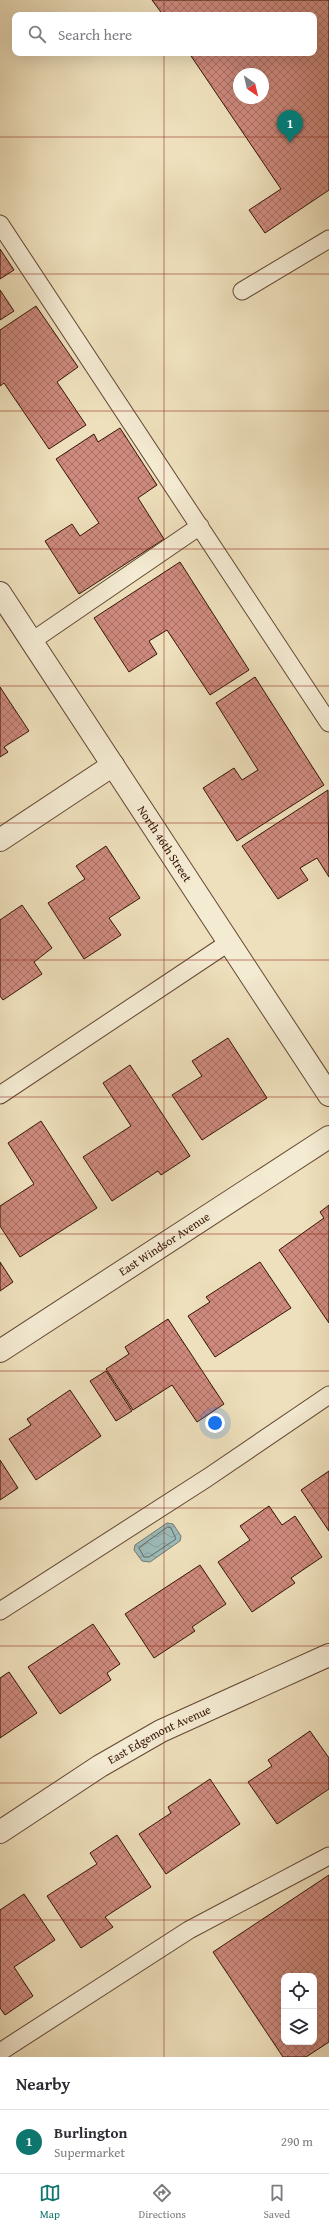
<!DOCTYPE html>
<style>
:root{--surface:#fff;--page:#f2f2f3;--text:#2b2b33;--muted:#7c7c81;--line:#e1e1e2;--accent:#0f766e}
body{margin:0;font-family:"Gentium Book Plus",serif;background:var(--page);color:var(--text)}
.controls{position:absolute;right:12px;bottom:12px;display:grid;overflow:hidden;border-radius:8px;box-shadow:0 4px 16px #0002}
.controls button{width:36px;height:36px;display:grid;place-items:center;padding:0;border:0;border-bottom:1px solid var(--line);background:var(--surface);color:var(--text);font:20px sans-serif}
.compass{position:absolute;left:233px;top:68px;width:36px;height:36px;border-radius:50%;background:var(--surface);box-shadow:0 4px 16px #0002;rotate:146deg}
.you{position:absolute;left:215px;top:1423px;width:14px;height:14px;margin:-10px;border:3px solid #fff;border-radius:50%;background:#1a73e8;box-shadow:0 0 0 6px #1a73e833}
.badge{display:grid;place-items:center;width:26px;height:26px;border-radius:50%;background:var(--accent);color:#fff;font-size:13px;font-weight:700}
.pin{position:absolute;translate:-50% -33px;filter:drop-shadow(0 1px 2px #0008)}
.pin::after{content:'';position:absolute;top:21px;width:14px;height:12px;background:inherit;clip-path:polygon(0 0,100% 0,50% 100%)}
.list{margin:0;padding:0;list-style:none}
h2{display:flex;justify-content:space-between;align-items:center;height:52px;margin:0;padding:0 16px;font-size:17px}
h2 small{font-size:13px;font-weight:400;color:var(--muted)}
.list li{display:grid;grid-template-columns:26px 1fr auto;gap:12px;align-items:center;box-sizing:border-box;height:64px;padding:0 16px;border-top:1px solid var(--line)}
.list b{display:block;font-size:15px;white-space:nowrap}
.list p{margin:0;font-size:13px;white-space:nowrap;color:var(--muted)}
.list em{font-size:13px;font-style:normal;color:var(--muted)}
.icon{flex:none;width:22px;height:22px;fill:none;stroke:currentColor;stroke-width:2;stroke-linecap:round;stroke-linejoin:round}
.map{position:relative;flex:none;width:329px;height:2057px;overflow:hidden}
.search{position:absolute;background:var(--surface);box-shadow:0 4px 16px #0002;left:12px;right:12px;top:12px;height:44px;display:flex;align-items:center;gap:10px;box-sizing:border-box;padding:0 14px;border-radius:8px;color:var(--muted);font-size:15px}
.sheet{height:116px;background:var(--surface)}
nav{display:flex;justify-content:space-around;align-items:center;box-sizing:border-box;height:56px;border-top:1px solid var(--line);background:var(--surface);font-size:11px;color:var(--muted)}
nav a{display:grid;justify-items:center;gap:2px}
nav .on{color:var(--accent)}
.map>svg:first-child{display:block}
.water{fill:url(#water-waves);stroke:#737872}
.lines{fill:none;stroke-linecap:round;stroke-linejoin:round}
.shore{stroke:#686860;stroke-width:1}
.building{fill:url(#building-cross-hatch);stroke:#351405;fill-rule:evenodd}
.service-casing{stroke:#634733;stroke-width:19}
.minor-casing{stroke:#634733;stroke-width:24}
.tertiary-casing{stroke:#634733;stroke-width:24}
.service{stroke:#f4ebd3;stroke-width:17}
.minor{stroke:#f4ebd3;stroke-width:22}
.tertiary{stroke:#f4ebd3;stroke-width:22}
.grid{fill:none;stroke:#8f2418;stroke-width:1;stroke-opacity:0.55}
.labels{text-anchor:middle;stroke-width:3.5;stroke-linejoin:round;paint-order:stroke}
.street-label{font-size:12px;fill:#351405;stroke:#f4ebd3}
</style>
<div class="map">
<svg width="329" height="2057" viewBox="0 0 329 2057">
<defs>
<pattern id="water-waves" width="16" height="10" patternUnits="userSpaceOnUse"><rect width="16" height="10" fill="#9cbbba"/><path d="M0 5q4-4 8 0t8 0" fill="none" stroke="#87a09e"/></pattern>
<pattern id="building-cross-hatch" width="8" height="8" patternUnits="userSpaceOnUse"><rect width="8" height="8" fill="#ce8a7e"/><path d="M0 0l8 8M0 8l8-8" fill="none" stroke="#a87065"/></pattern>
</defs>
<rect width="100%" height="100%" fill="#eee0bc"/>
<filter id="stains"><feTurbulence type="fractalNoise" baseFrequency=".005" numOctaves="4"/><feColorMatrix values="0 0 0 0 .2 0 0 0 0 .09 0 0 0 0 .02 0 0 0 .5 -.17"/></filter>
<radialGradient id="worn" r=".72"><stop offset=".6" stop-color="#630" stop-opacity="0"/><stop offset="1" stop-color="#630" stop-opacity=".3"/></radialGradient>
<path class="water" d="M167 1523 173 1524 181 1536 180 1541 150 1562 142 1561 134 1550 135 1545Z"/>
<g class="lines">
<path class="shore" d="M168 1527 171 1528 176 1539 149 1557H144L139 1548Z"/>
</g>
<path class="building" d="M152 0H329V190L265 233 249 210 281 189 189 53H314V15H163ZM239 74H263V98H239Z
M0 249 14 270 0 279Z
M0 290 14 311 0 320Z
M36 306 78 367 57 382 86 425 49 449 4 383 0 386V330Z
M120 428 157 485 138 498 164 539 79 594 45 541 72 524 80 536 99 523 56 459 94 434 98 442Z
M180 562 249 670 210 695 167 630 149 641 157 654 129 672 94 618Z
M255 677 324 785 237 841 203 788 234 768 242 780 258 770 216 703Z
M0 687 29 731 4 747 8 752 0 757Z
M328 790 329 877 317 858 300 868 308 880 278 899 242 846Z
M106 846 140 898 109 918 121 935 84 959 48 903 85 879 76 866Z
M22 905 52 948 34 962 42 974 3 1000 0 996V920Z
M228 1038 267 1098 202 1140 172 1095 202 1076 192 1061Z
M130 1065 190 1156 161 1175 158 1171 112 1201 83 1157 131 1126 103 1083Z
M41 1121 97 1208 20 1257 0 1226V1206L34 1184 8 1143Z
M329 1205V1323L279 1250 324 1218 320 1212Z
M0 1262 13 1282 0 1291Z
M260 1262 291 1308 215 1357 188 1316 210 1302 206 1297Z
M168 1319 224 1404 197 1422 172 1385 133 1410 106 1369 129 1354 125 1347Z
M106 1371 132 1411 116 1421 90 1381Z
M70 1390 101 1436 36 1480 9 1439 31 1425 27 1419Z
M0 1460 18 1488 0 1500Z
M329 1471V1531L301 1490Z
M269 1506 282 1525 295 1516 322 1557 291 1578 295 1583 252 1612 218 1562 250 1540 240 1526Z
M200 1565 226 1604 192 1627 195 1631 154 1658 125 1614Z
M93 1624 120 1664 107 1673 111 1680 60 1714 28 1667Z
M9 1672 37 1713 0 1738V1678Z
M310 1731 329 1758V1789L277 1824 248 1782 272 1766 268 1760Z
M210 1779 240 1824 166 1874 139 1834 171 1813 168 1807Z
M117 1835 151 1887 105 1917 113 1927 81 1948 47 1896 97 1864 90 1853Z
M329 1875V2042L306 2057H283L213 1952ZM284 1976H314V2042H284Z
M24 1894 55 1940 14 1967 33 1996 5 2015 0 2008V1910Z"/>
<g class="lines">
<defs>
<path id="service" d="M0 224 329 723
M242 291 329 239
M32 641 200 526
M0 1095 228 943
M0 1611 207 1478 329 1395
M0 2052 189 1930 329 1856"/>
<g id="minor">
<path d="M0 840 113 765"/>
<path id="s1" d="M0 1351 329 1137"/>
<path id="s2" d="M0 1832 100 1766 161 1731 329 1655"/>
</g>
<g id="tertiary">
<path id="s3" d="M0 593 329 1095"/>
</g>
</defs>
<use href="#service" class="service-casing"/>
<use href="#minor" class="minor-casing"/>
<use href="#tertiary" class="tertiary-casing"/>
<use href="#service" class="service"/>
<use href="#minor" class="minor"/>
<use href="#tertiary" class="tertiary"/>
</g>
<path class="grid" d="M164 0V15M164 53V2057M0 137H329M0 274H329M0 411H329M0 549H329M0 686H329M0 823H329M0 960H329M0 1097H329M0 1234H329M0 1371H329M0 1508H329M0 1646H329M0 1783H329M0 1920H329"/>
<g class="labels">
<g class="street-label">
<text dy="4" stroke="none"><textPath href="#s3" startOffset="300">North 46th Street</textPath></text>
<text dy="4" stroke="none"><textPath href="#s1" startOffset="196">East Windsor Avenue</textPath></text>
<text dy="4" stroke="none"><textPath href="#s2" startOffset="187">East Edgemont Avenue</textPath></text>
</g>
</g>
<rect width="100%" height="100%" filter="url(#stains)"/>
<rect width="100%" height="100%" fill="url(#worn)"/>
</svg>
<div class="controls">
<button><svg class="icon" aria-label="locate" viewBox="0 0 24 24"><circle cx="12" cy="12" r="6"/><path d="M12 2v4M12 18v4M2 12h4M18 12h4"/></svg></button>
<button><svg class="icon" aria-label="layers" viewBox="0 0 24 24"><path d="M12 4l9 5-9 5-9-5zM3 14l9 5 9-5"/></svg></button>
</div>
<svg class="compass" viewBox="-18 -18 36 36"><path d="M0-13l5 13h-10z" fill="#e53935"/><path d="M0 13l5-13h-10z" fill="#7c7c81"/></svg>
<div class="you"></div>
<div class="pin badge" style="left:290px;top:143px">1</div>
<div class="search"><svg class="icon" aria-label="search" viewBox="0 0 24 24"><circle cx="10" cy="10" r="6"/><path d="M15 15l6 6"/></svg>Search here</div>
</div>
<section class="sheet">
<h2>Nearby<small></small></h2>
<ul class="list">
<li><span class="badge">1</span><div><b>Burlington</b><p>Supermarket</p></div><em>290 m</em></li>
</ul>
</section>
<nav>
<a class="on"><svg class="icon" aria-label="map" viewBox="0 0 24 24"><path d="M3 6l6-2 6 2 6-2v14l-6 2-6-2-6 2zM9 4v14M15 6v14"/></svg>Map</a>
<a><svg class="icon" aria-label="directions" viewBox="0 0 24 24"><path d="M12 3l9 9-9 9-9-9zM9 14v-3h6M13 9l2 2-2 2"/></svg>Directions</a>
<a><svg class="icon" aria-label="saved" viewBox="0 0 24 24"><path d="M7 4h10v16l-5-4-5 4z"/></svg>Saved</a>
</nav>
